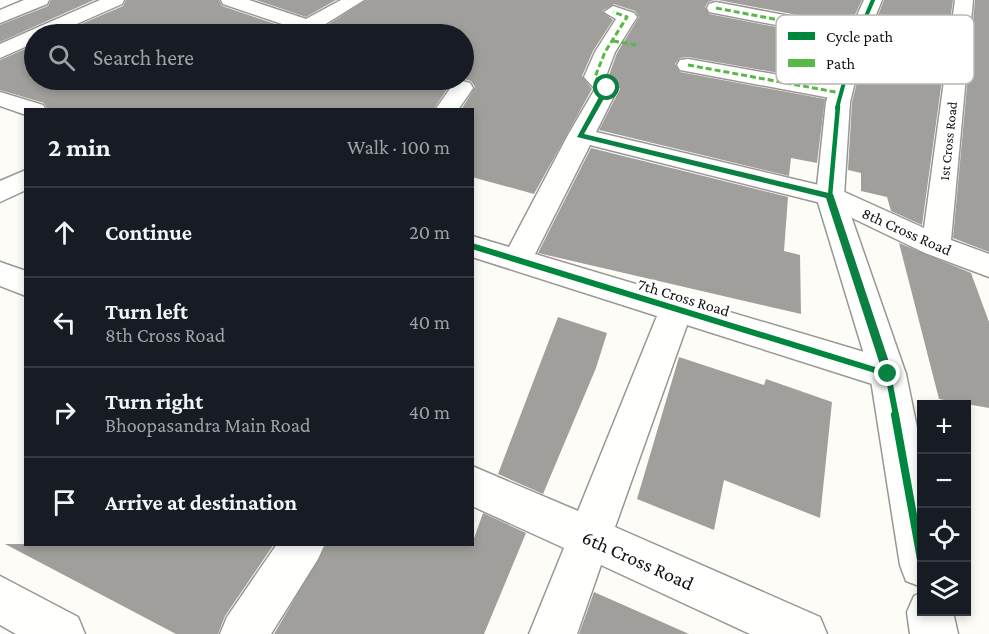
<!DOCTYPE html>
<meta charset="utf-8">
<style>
:root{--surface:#171b24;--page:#242831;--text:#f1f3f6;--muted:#9ea1a6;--line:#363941}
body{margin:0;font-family:"Crimson Pro",serif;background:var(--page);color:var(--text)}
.controls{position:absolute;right:18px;bottom:18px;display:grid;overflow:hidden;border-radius:0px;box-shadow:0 3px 9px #0003}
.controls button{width:54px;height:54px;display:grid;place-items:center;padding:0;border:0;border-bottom:2px solid var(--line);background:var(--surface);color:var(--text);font:30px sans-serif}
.stop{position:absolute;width:18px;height:18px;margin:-14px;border:4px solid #0b8043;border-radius:50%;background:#fff}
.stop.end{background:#0b8043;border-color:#fff;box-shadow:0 2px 6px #0008}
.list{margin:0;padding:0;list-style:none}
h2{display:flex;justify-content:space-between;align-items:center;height:78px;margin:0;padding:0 24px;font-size:26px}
h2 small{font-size:20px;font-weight:400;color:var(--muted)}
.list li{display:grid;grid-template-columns:39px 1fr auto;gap:18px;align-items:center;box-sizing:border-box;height:90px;padding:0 24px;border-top:2px solid var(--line)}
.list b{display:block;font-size:22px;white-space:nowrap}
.list p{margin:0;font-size:20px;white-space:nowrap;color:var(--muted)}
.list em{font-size:20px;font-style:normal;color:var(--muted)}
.icon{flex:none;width:33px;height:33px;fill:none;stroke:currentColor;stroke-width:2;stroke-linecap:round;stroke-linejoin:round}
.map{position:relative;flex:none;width:989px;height:634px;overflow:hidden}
.search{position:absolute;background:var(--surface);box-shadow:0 3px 9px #0003;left:24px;top:24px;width:450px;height:66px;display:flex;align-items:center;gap:15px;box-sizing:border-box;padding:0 21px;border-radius:33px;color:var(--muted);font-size:22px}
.panel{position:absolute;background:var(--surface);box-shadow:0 3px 9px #0003;left:24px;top:108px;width:450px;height:438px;border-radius:0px}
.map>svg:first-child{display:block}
.building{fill:#a19f9c}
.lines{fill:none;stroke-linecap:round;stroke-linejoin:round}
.minor-casing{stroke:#979795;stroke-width:3}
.tertiary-casing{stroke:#979795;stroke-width:3}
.minor{fill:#fffffe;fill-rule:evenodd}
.tertiary{fill:#fffffe;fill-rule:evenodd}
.quiet{stroke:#58b947;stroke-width:3;stroke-dasharray:6 3;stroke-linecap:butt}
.cycleway-far3-casing{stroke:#fff;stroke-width:6}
.cycleway-far2-casing{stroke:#fff;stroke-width:8}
.cycleway-far1-casing{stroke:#fff;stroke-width:10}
.cycleway-casing{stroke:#fff;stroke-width:11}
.cycleway-far3{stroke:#00873e;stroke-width:4}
.cycleway-far2{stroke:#00873e;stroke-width:4.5}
.cycleway-far1{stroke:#00873e;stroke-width:6}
.cycleway{stroke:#00873e;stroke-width:8}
.route{fill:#0b8043}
.labels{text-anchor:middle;stroke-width:6;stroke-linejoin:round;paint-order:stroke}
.far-street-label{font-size:14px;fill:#111;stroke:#fff}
.street-label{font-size:16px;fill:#111;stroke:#fff}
.near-street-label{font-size:20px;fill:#111;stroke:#fff}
.key{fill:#fff;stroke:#b8b8b8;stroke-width:1.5}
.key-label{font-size:16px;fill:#111}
</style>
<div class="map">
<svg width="989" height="634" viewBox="0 0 989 634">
<rect width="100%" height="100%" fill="#fdfcf7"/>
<path class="building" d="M51 0H94L0 42V25L48 6Z
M126 0H219L222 6 287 28 285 34H58L123 6Z
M256 0H336L306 17Z
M366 0H715L708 2 705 7 709 14 843 40 830 82 688 57 680 58 675 64 680 72 825 99 817 163 791 158 789 176 599 130 620 89 609 75 617 53 639 17 635 11 614 4 602 11 613 20 593 51 582 76 592 89 534 194 472 177V110H461L475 87 471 81 464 79V34H345L341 28 329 24Z
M718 0H862L850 25Z
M884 0H953L922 225 891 211 887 197 861 191V173L848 170 852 102 867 43Z
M975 0H989V252L953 238Z
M34 45V80H459L452 82 433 110H48L44 103 0 90V60Z
M591 148 788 197 784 251 800 255 801 314 538 253Z
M899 243 971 273 989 322V408L939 399Z
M558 317 607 333 596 368 543 494 498 474Z
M679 357 764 385 766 379 832 402 820 518 724 480 714 530 637 499Z
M483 513 526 533 484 634H274L327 544H472Z
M5 544H274L225 616 218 634H176Z
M594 592 689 634H579Z"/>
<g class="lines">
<defs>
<path id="minor" d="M24 0H49L47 4 0 23V10Z
M100 0H124L122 4 54 34H34V43L0 58V44Z
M221 0H249L306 19 341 0H364L324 25 340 30 343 34H288L286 32 291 27 223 4Z
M955 0H973L951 240 989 254V277L925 253 821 203 590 145 535 254 901 363 906 374 901 385 888 389 687 325 615 527 820 617 827 634H750L601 565 577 634H529L564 548 472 506V466L578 511 657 316 472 257V236L509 247 568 135 595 89 584 77 595 52 616 19 604 12 613 6 634 13 637 17 615 52 606 76 618 88 596 132 840 190 924 228Z
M716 2 858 29 865 31 868 35 865 39 858 41 709 12 707 8 709 4Z
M688 59 841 86 849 88 852 93 849 98 841 100 680 70 677 65 680 60Z
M462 81 470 83 473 88 458 110H435L454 83Z
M0 92 43 105 46 110H26V115L0 106Z
M26 170V190L0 202V181Z
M0 262 26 271V296L0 286Z
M277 544H325L318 559 271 634H220L227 617Z
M0 576 78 617 85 634H16L0 625Z"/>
<path id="tertiary" d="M864 0H882L865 42 850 102 844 196 906 374 922 452V587L906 581 900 565 870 374 816 196 826 102 845 42Z
M922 592V612H953L958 634H910L907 612 914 596Z"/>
</defs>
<use href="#minor" class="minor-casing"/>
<use href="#tertiary" class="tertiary-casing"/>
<use href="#minor" class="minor"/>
<use href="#tertiary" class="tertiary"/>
<path class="quiet" d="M716 8 858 35
M613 41 636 45
M688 65 841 93
M607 88 595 77 605 52 627 17 613 12"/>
<defs>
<path id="cycleway-far3" d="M837 108 855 42 873 0"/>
<path id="cycleway-far2" d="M838 106 830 196 846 244"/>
<path id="cycleway-far1" d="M845 242 888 374 896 416
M472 246 888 374"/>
<path id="cycleway" d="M895 415 922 565"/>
</defs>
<use href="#cycleway-far3" class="cycleway-far3-casing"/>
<use href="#cycleway-far2" class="cycleway-far2-casing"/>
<use href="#cycleway-far1" class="cycleway-far1-casing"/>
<use href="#cycleway" class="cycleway-casing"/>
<use href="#cycleway-far3" class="cycleway-far3"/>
<use href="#cycleway-far2" class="cycleway-far2"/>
<use href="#cycleway-far1" class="cycleway-far1"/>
<use href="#cycleway" class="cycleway"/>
</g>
<path class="route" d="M605 86 610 88 584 134 833 194 893 374 892 377 888 378 883 374 826 198 577 137Z"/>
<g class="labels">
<g class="far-street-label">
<text transform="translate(948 141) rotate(-84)" y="5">1st Cross Road</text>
</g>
<g class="street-label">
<text transform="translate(907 231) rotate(24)" y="6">8th Cross Road</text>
<text transform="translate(684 297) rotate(17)" y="6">7th Cross Road</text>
</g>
<g class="near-street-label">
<text transform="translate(638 560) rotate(24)" y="7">6th Cross Road</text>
</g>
</g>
<rect x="776" y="15" width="198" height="69" rx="9" class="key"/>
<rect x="788" y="32" width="27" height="8" fill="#00873e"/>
<rect x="788" y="59" width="27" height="8" fill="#58b947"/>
<g class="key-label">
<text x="826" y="42">Cycle path</text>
<text x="826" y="69">Path</text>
</g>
</svg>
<div class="controls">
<button>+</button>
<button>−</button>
<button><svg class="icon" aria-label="locate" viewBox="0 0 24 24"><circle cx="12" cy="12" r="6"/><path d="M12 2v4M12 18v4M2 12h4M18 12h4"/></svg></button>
<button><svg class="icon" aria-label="layers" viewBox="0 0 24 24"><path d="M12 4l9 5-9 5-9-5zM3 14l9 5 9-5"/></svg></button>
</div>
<div class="stop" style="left:607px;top:88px"></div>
<div class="stop end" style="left:888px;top:374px"></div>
<div class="search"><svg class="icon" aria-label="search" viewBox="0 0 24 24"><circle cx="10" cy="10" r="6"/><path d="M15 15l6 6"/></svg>Search here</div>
<section class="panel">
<h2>2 min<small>Walk · 100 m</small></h2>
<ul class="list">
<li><svg class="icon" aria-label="ahead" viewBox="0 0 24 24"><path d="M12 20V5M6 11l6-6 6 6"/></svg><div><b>Continue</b></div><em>20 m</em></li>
<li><svg class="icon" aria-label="left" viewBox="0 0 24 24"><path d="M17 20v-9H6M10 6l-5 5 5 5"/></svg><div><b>Turn left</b><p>8th Cross Road</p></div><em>40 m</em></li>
<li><svg class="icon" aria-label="right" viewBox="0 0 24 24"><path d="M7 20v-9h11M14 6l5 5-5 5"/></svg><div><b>Turn right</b><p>Bhoopasandra Main Road</p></div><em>40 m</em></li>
<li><svg class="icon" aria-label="arrive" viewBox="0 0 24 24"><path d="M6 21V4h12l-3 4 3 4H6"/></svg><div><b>Arrive at destination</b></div></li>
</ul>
</section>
</div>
